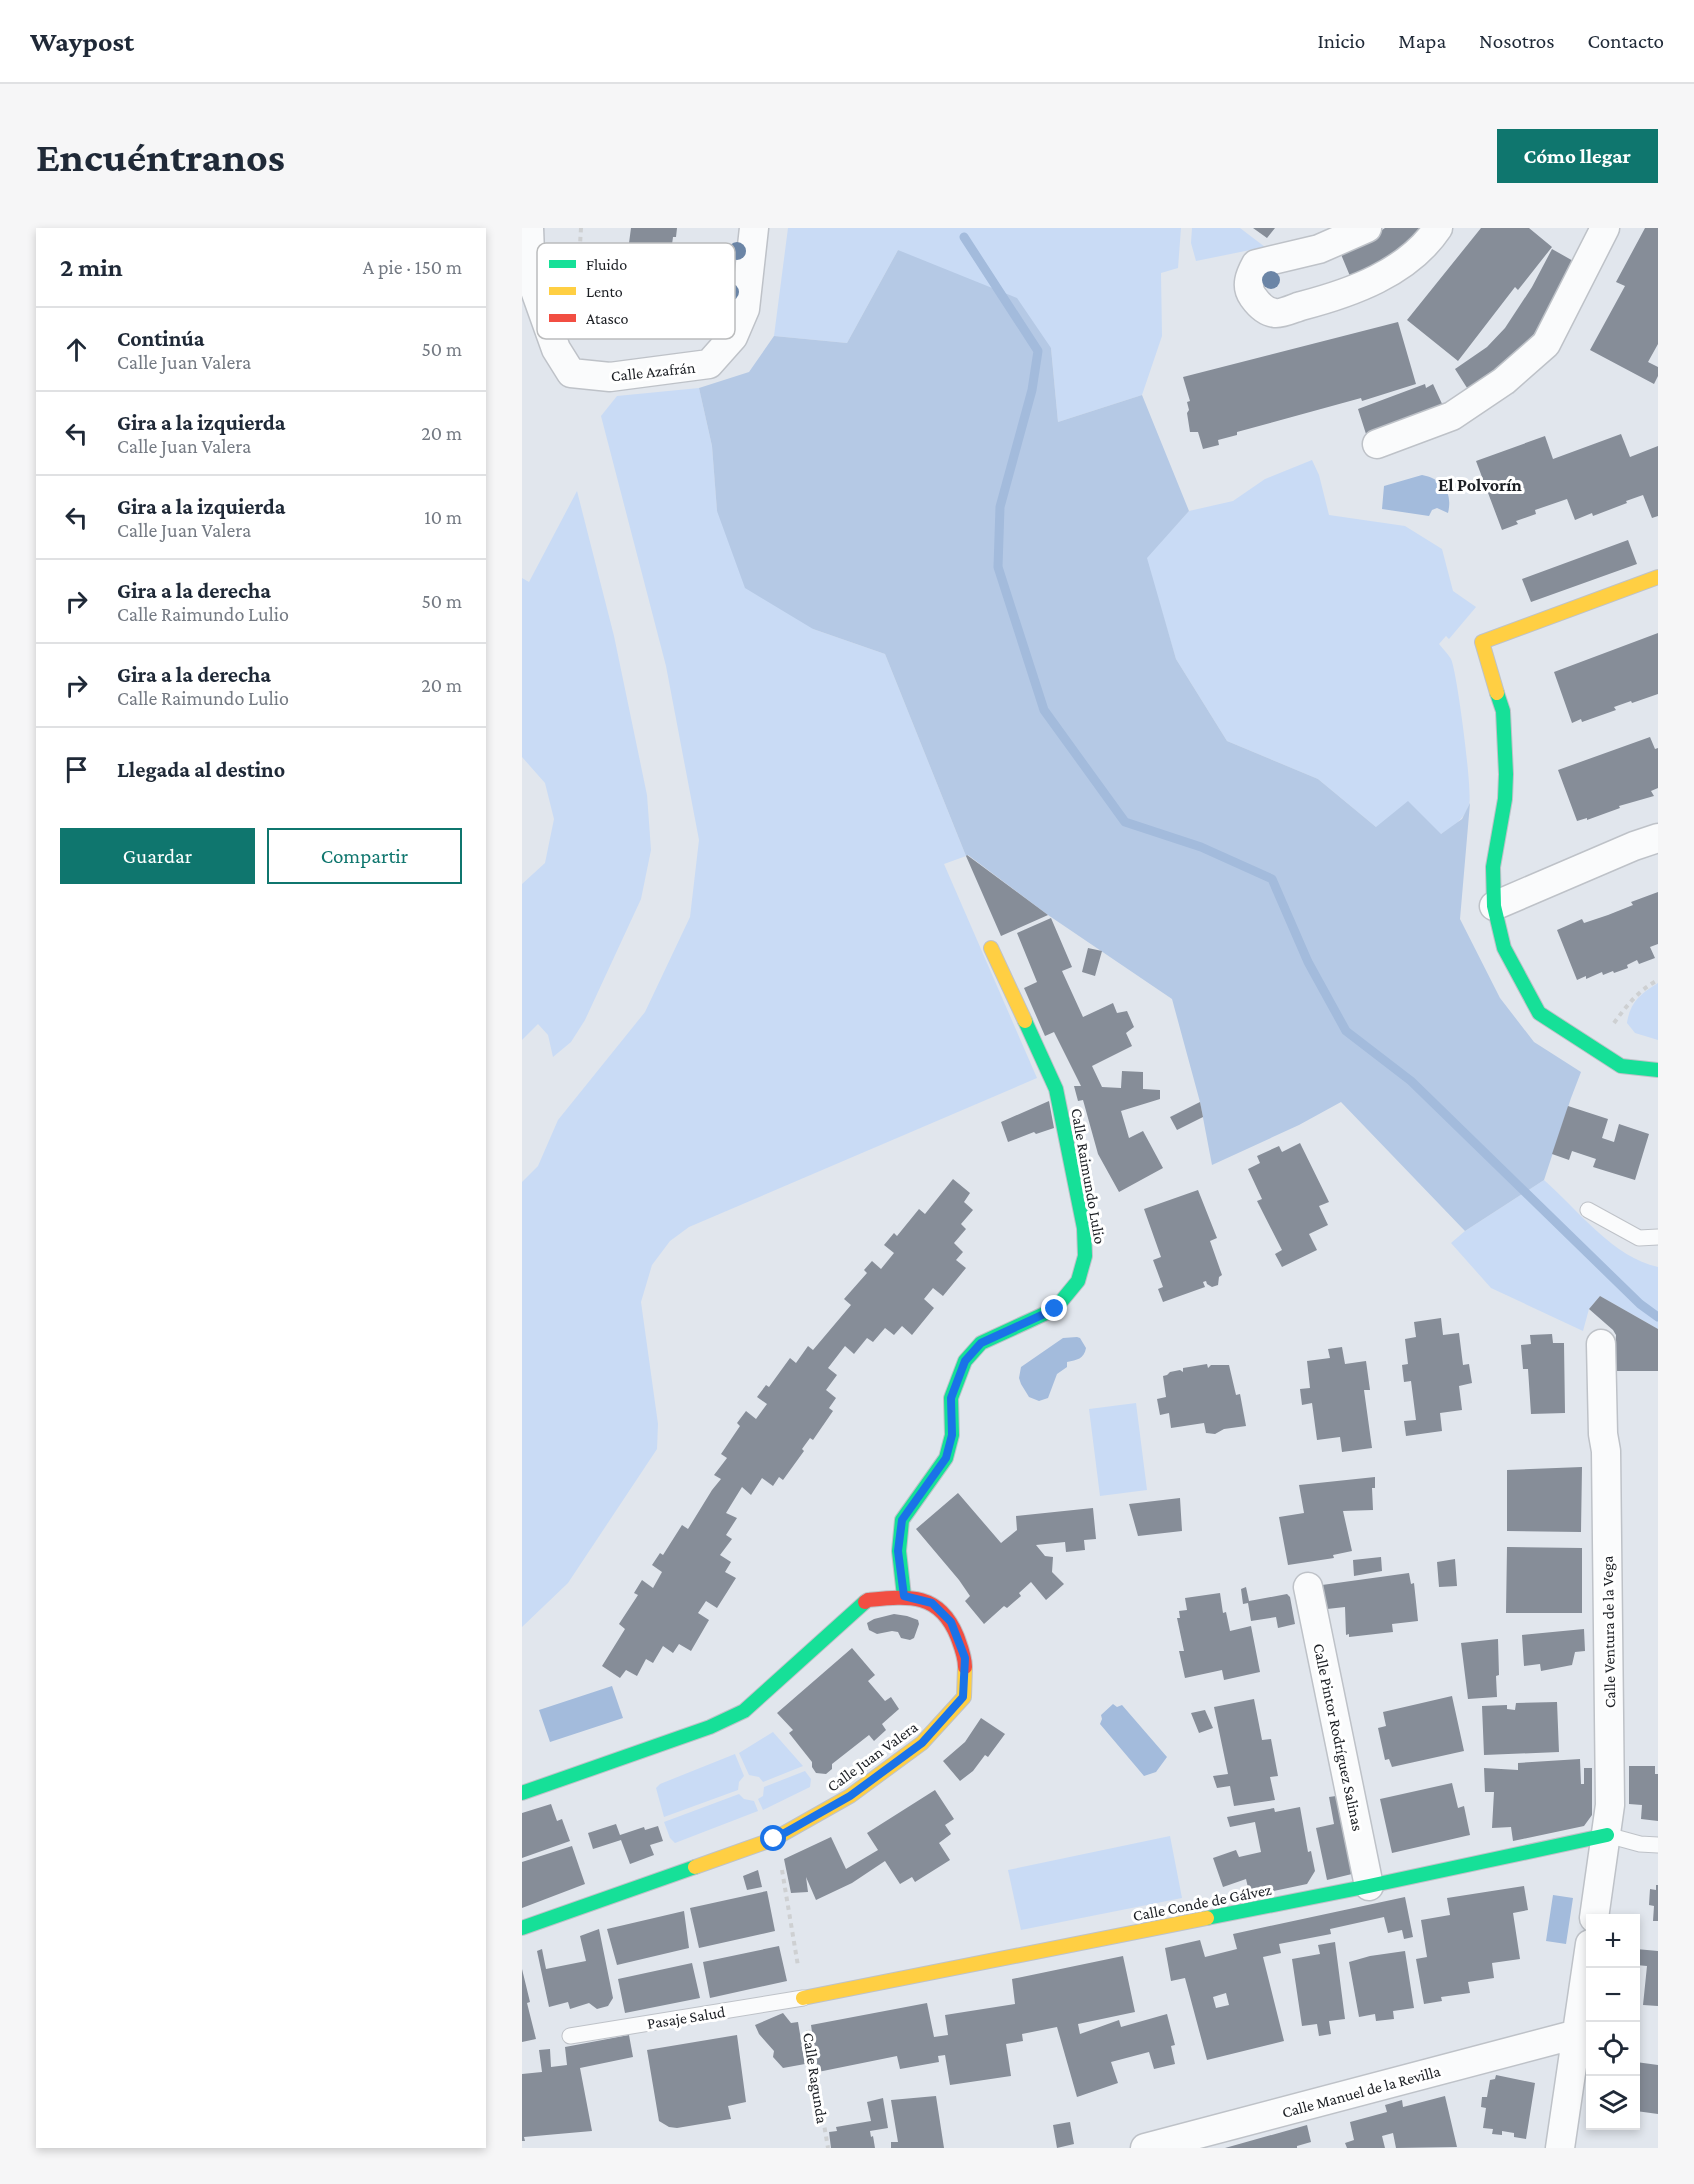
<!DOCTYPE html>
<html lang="es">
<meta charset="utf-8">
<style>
:root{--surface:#fff;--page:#f6f6f7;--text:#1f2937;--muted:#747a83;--line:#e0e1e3;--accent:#0f766e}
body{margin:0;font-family:"Crimson Pro",serif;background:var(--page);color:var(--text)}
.controls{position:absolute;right:18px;bottom:18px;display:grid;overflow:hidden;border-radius:0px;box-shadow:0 3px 9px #0003}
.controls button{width:54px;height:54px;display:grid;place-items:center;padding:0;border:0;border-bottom:2px solid var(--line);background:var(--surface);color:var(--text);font:30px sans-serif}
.stop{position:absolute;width:18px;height:18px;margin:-14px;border:4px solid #1a73e8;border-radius:50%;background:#fff}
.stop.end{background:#1a73e8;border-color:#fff;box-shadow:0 2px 6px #0008}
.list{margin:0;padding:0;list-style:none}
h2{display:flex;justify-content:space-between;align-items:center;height:78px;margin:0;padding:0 24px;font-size:26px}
h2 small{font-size:20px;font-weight:400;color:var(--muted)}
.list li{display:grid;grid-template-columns:39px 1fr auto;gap:18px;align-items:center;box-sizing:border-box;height:84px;padding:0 24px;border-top:2px solid var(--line)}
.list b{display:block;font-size:22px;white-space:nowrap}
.list p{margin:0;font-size:20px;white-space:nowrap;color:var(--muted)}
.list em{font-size:20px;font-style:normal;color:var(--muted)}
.actions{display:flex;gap:12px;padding:18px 24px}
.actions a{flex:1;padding:14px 0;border:2px solid var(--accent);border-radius:0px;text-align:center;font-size:21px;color:var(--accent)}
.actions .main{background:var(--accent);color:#fff}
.icon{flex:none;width:33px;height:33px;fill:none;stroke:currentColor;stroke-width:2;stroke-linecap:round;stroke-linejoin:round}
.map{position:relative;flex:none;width:1136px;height:1920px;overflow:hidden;border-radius:0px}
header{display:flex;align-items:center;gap:36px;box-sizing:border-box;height:84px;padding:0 30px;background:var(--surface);border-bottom:2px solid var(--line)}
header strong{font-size:28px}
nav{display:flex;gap:33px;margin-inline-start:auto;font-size:21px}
.intro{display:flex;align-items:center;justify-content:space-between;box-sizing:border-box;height:144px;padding:0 36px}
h1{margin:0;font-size:42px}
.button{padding:15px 27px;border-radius:0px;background:var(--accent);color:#fff;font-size:21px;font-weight:700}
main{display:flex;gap:36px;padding:0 36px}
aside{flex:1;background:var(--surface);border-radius:0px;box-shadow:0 3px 9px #0003}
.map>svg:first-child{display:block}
.green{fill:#c9dbf5}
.forest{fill:#b5c9e5}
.water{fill:#a3bbdc}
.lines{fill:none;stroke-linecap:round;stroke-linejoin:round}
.stream{stroke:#a3bbdc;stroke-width:9}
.building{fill:#868d98;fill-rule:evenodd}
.lane-casing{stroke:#bec2c8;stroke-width:17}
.street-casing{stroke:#bec2c8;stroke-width:31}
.fast-casing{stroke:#bec2c8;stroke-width:16}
.slow-casing{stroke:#bec2c8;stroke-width:16}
.jam-casing{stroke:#bec2c8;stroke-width:16}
.path{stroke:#ced0d2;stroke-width:4;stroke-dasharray:4.5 4.5;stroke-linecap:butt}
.lane{stroke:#fafbfc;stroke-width:15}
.street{stroke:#fafbfc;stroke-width:28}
.fast{stroke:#16e098;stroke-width:14}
.slow{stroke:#ffcf43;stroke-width:14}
.jam{stroke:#f24e42;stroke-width:14}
.tree{fill:#6b85a6}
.route{stroke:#1a73e8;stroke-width:8}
.labels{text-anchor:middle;stroke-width:6;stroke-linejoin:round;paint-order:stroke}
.street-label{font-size:16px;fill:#1c1f24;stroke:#fff}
.neighbourhood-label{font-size:18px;font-weight:bold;fill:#1c1f24;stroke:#fff}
.key{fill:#fff;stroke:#bbbcbd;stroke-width:1.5}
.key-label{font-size:16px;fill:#1c1f24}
</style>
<header>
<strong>Waypost</strong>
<nav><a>Inicio</a><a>Mapa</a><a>Nosotros</a><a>Contacto</a></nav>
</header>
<div class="intro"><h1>Encuéntranos</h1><a class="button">Cómo llegar</a></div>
<main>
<aside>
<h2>2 min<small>A pie · 150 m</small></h2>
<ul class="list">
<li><svg class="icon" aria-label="ahead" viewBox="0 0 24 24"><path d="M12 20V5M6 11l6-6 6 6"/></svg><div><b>Continúa</b><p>Calle Juan Valera</p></div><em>50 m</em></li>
<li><svg class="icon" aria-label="left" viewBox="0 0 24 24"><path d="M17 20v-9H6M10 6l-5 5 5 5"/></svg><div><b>Gira a la izquierda</b><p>Calle Juan Valera</p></div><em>20 m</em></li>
<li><svg class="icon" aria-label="left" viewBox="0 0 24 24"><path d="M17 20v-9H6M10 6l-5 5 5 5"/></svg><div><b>Gira a la izquierda</b><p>Calle Juan Valera</p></div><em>10 m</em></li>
<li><svg class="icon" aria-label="right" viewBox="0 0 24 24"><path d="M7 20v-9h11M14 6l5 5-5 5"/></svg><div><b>Gira a la derecha</b><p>Calle Raimundo Lulio</p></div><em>50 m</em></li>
<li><svg class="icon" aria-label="right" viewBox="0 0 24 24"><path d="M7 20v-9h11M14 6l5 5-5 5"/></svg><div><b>Gira a la derecha</b><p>Calle Raimundo Lulio</p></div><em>20 m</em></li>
<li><svg class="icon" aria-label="arrive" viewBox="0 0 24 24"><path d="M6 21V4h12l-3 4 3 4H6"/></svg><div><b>Llegada al destino</b></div></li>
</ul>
<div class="actions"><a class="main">Guardar</a><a>Compartir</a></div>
</aside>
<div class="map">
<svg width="1136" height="1920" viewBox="0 0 1136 1920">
<rect width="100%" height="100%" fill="#e1e6ed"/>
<path class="green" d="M266 0H659L656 40 639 45 640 108 620 167 536 194 529 120 376 22 325 115 252 108Z
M670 0H718L743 19 674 33 669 15Z
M177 160 190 218 195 283 291 401 363 426 444 628 422 636 515 850 167 999 148 1013 130 1037 119 1074 136 1196 135 1221 46 1355 0 1399V954L16 938 36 892 123 784 168 689 177 612 144 438 79 188 95 168Z
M790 232 797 247 807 287 883 298 920 321 931 363 954 379 927 411 924 408 917 416C921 421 926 426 929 431 935 443 951 566 947 577 942 592 931 598 919 606L854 599 796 551 705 513 654 431 624 330 667 283 711 273 743 251Z
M55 263 92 408 125 567 129 622 119 671 63 792 49 814 31 829 26 807 16 796 0 812V656L23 635 32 591 23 555 0 529V350L7 354Z
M1136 755V812L1113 805 1105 795C1108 774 1118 766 1136 755Z
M1022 952C1055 981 1092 1030 1136 1039V1101L1078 1068 1067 1081 1061 1103 969 1060 929 1015 943 1003Z
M614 1175 625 1262 578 1268 567 1181Z
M251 1504 281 1538 241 1554 237 1549 227 1547 217 1525Z
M213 1526 222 1548 217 1554 216 1562 142 1589 134 1560 138 1556Z
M283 1543 289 1551 288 1559 241 1582 236 1571 241 1568 242 1559Z
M217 1566 222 1571 232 1573 236 1583 153 1615 148 1610 142 1594Z
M648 1608 660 1670 499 1702 486 1642Z"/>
<path class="forest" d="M376 22 495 70 529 120 536 194 620 167 667 283 625 330 654 431 705 513 796 551 854 599 886 573 919 606 940 591 948 575 938 691 978 770 1012 814 1059 844 1049 870 1022 952 943 1003 819 874 777 897 690 937 678 874 650 771 526 687 446 627 444 628 363 426 291 401 223 360 195 283 190 218 177 160 227 144 252 108 325 115Z"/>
<path class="water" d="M900 247C921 251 931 264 926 285L915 280 910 282 907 288 860 281 862 258Z
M555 1109 558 1110 564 1120C562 1131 555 1132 545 1134V1139L535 1146 526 1170 517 1173 507 1169 499 1156 497 1150 499 1139 541 1110Z
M90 1458 101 1490 28 1514 17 1482Z
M591 1476 595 1479 600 1477 645 1529 634 1544 622 1548 578 1496 580 1491 579 1487Z
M1031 1667 1051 1670 1044 1716 1024 1713Z"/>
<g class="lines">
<path class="stream" d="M442 9 516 123 510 162 478 279 476 339 522 482 603 594 679 619 750 651 786 734 824 803 889 853 1118 1076 1136 1089"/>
</g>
<path class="building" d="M109 0H155L154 9H151L149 24H152L149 51 103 45Z
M731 0H753L745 10Z
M863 0H899L880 20 860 33 828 48 818 24 854 6Z
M959 0H1007L1030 19 996 62 993 59 936 133 885 92Z
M1123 0H1136V116L1126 134 1136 139V148L1132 156 1068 122 1103 58 1094 54Z
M1030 21 1053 34 1029 79 1012 106 987 135 947 163 933 141 965 119 983 100 1010 59Z
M876 94 894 156 840 173 839 170 715 204V207L696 212 697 217 681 221 676 204H668L665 185 667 182 665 174 668 173 661 149Z
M903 156 904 160 911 156 921 178 880 195 844 206 836 181Z
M1099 206 1108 229 1136 218V288L1130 290 1121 267 1104 273 1105 275 1071 288 1070 285 1053 292 1045 271 1013 282 1014 286 994 293 996 296 980 302 954 233 1023 208 1031 231Z
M1106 312 1115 336 1009 374 1000 351Z
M1136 405V466L1110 475 1109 473 1092 479 1094 482 1060 494 1059 491 1050 495 1032 444Z
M1128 509 1133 521 1136 520V560L1129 563 1132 568 1097 578 1098 580 1065 592V590L1055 593 1036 542Z
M445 627 526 687 479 708 444 628Z
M1136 664V716L1128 719 1133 730 1117 736 1115 732 1105 737 1106 740 1092 745 1091 743 1081 747 1080 744 1064 751V748L1055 752 1035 702 1060 691 1062 695 1086 687 1111 677 1109 674Z
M529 690 550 739 540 743 561 789 591 775 595 785 605 783 612 799 604 805 610 818 570 838 580 859 599 860 600 843 621 844V861L638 862V871L599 883 607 910 621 903 641 940 597 964 576 926 561 872 556 873 552 858H559L532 804 523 808 502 760 515 754 495 705Z
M566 720 580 723 573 748 560 744Z
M527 873 532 900 514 906 512 904 486 914 479 894Z
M678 874 681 889 655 902 648 889Z
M1046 878 1086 891 1080 910 1092 914 1097 896 1127 906 1113 952 1071 939 1074 931 1050 923 1047 932 1030 926Z
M778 915 807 974 797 978 806 997 787 1006 795 1022 760 1039 753 1026 760 1022 735 973 740 971 726 941 738 935 735 928 757 918 760 924Z
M431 951 448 965 442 974 451 982 439 996 444 1001 432 1015 441 1024 434 1032 444 1040 421 1068 411 1060 402 1071 412 1080 390 1107 380 1098 372 1107 363 1100 351 1114 345 1110 332 1126 323 1118 306 1140 315 1147 304 1162 314 1170 307 1180 311 1183 291 1212 288 1210 280 1221 282 1223 261 1252 257 1249 251 1258 240 1250 229 1267 220 1259 204 1285 215 1290 204 1307 210 1311 198 1327 209 1334 203 1344 214 1350 195 1380 184 1373 176 1385 187 1392 169 1423 157 1416 151 1425 141 1418 131 1435 124 1431 115 1448 104 1442 98 1450 80 1438 103 1401 97 1396 116 1367 112 1365 120 1352 131 1360 140 1344 130 1337 138 1325 141 1327 160 1297 166 1301 190 1262 199 1251 192 1247 205 1230 199 1226 218 1198 215 1195 224 1183 234 1191 245 1176 235 1169 244 1157 247 1159 268 1130 274 1135 286 1118 291 1122 329 1077 322 1071 345 1045 342 1042 350 1033 359 1041 372 1025 362 1017 372 1005 375 1008 397 981 403 986Z
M676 962 695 1010 688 1013 700 1047 697 1049 696 1057 690 1059 685 1056 684 1053 681 1054 683 1059 641 1074 636 1061 641 1059 631 1032 639 1029 622 981Z
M1078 1068 1136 1101V1143H1092L1094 1107 1091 1102 1067 1081Z
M919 1090 921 1107 937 1105 941 1137 947 1136 950 1155 937 1158 940 1182 918 1185 920 1203 884 1208 882 1193 894 1192 889 1153 882 1154 880 1137 886 1136 883 1111 894 1109 892 1094Z
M1030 1106 1031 1115H1042L1043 1185 1009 1186 1006 1141H1001L999 1117 1009 1116 1008 1107Z
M820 1119 823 1136 844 1133 848 1162H842L850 1220 820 1224 818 1209 795 1212 790 1175 780 1177 778 1161 788 1160 785 1133 808 1130 806 1121Z
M685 1136 686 1140 689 1137H707L714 1167 718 1166 724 1198 702 1201 693 1206 684 1205 682 1195 649 1200 647 1185 638 1187 635 1171 644 1169 641 1148 645 1147 648 1144 658 1142 661 1144V1140Z
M1060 1239 1059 1304 985 1303V1242Z
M853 1249V1260H850L851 1282 821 1283 830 1323 811 1327 812 1330 766 1337 757 1289 782 1285 777 1257Z
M436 1265 479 1315 495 1302 494 1288 571 1280 574 1311 562 1312 563 1322 544 1324 543 1314 514 1317 523 1328 531 1329 530 1344 542 1356 524 1372 509 1354 497 1365 499 1368 485 1380 482 1378 462 1396 443 1373 448 1368 437 1352 394 1301Z
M658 1270 660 1303 616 1308 607 1276Z
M985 1319 1060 1320V1385H984Z
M859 1329 860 1343 832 1348 831 1332Z
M933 1331 935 1358 917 1359 915 1334Z
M887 1345 889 1356 892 1355 896 1393 870 1396 871 1404 827 1409V1406L824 1407 823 1379 805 1381 800 1357Z
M724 1359 727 1373 765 1366 768 1369 773 1396 756 1400 754 1389 729 1393 726 1375 721 1376 719 1361Z
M698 1365 701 1385 704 1384 708 1403 729 1398 738 1444 702 1452 700 1442 663 1450 657 1423H662L655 1390H658L657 1383 665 1382 663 1370Z
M372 1386 385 1388 396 1392 397 1396 392 1410 388 1412 379 1410 376 1404 370 1403 355 1406 347 1402 345 1395 352 1391Z
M1062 1401 1063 1423 1053 1424 1050 1437 1019 1443 1018 1436 1002 1438 1000 1407Z
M976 1411 977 1447 974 1448 975 1469 946 1471 939 1415Z
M330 1420 353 1447 346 1453 363 1473 369 1469 377 1481 360 1496 364 1502 352 1513 347 1507 310 1536V1541L304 1546 294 1545 290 1539V1534L267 1505 271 1502 255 1485Z
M930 1468 942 1523 870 1539 867 1531 863 1532 856 1500 864 1498 861 1484Z
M732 1471 740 1512 749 1511 756 1548 748 1549 753 1572 712 1578 708 1558 695 1560 691 1548 706 1546 692 1479Z
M1035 1474 1037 1524 962 1527 960 1478 985 1477V1481L993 1482 994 1475Z
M683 1482 691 1500 677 1505 669 1485Z
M459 1490 483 1506 466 1529 463 1527 451 1543 438 1553 421 1533 443 1514Z
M1058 1531 1059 1556H1062V1540H1070V1587L1062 1598 991 1613 989 1599 970 1600 972 1564H963L962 1540 996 1542V1535Z
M1107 1538H1133V1546H1136V1593L1119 1591 1120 1577 1107 1576Z
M930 1555 936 1580 942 1578 948 1607 870 1625 858 1571Z
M413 1562 432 1591 423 1597 429 1606 417 1615 428 1632 393 1654 390 1649 378 1656 363 1633 330 1655 294 1672 284 1649 286 1664 269 1665 262 1631 309 1609 324 1641 356 1622 345 1605Z
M814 1568 830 1646 805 1652 794 1600 812 1596 807 1569Z
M29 1576 35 1593 40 1591 48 1613 0 1630V1585Z
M778 1579 786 1624 789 1623 793 1643 785 1656 728 1668 724 1651 701 1659 691 1630 714 1622 717 1629 739 1624 733 1594 708 1599 705 1589 752 1580 753 1584Z
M94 1596 98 1607 122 1599 123 1602 136 1598 141 1613 128 1617 132 1627 108 1636 99 1612 71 1621 66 1605Z
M50 1618 63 1656 0 1680V1634Z
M236 1642 240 1659 225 1662 221 1648Z
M1134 1657H1136V1693H1131L1132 1678 1127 1677 1128 1661 1134 1662Z
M1002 1658 1006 1682 991 1685 998 1731 970 1735 972 1750 946 1754 948 1765 919 1769 920 1773 902 1776 894 1731 905 1729 899 1692 928 1687 925 1670Z
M245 1663 253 1703 177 1720 168 1680Z
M883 1669 891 1709 882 1711 880 1702 866 1705 862 1689 808 1701 809 1706 757 1716 759 1725 741 1729 762 1813 685 1832 663 1750 649 1753 643 1720 678 1712 683 1729 715 1721 711 1706ZM704 1765 707 1777 694 1780 691 1769Z
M162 1683 167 1720 95 1737 85 1701Z
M77 1701 91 1770 86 1778 75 1781 67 1775 48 1781 46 1774 27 1779 15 1723 20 1721 24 1741 64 1733 58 1708Z
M813 1714 823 1791 807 1793 809 1806 797 1808 795 1796 780 1798 770 1731 798 1726 796 1717Z
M257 1718 265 1753 188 1770 181 1734Z
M1114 1721 1136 1723V1778L1121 1777 1125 1738 1114 1737Z
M883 1723 892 1780 871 1783 872 1791 854 1793 853 1786 837 1789 827 1734 848 1728Z
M601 1728 613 1784 556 1796 558 1806 597 1792 599 1799 645 1786 653 1817 649 1818 653 1836 632 1841 627 1824 589 1834 596 1855 555 1869 535 1799 500 1806 501 1813 484 1816 489 1848 428 1857 423 1827 416 1828 417 1834 378 1841 375 1828 296 1844 289 1797 405 1775 412 1809 426 1807 423 1787 493 1776 490 1751Z
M170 1735 178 1770 103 1785 96 1751Z
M0 1741 8 1774 5 1775 14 1811 0 1814Z
M261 1785 269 1795 276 1794 283 1836 261 1840 251 1829 252 1823 237 1806 233 1797Z
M107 1807 111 1829 58 1840 70 1903 2 1909 3 1913H0V1846L20 1844 17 1822 28 1821 29 1839 45 1837 43 1819Z
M215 1807 224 1874 206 1878 209 1891 155 1900 147 1899 137 1893 125 1822Z
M1114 1834 1136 1837V1886L1114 1883Z
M974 1847 1013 1855 1004 1911 992 1909V1905L980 1903V1907L970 1906 971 1901 961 1900 964 1880 959 1879 960 1869H965L968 1852 973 1851Z
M414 1868 422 1920H369V1914H376L369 1872Z
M923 1868 935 1919 874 1920 871 1905 860 1908 863 1920H825L823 1915 832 1912 828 1894 865 1884 863 1877 870 1875 880 1872 881 1879Z
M361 1870 366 1900 348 1903 349 1909 351 1908 353 1920H309L307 1904 315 1903 314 1899 349 1893 345 1874Z
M548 1894 552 1916 535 1920 531 1897Z
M785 1897 789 1914 775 1918V1920H703Z"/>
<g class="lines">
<defs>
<path id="lane" d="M1066 982 1117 1010 1136 1009
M1085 1607 1118 1616 1136 1617
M48 1808 281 1770"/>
<path id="street" d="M7 0 9 51 34 121 49 145 88 149 187 136 211 109 223 81 232 0
M845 0 797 21 734 36C728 47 723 58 731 69 736 76 743 84 753 85 760 86 772 80 779 78 829 65 886 45 916 0
M855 216 930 188 982 153 1024 116 1083 0
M972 678 1112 618 1136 610
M786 1359 847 1658
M1072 1690 1088 1577 1084 1223 1081 1206 1079 1116
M623 1920 1055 1806
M1038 1920 1068 1716"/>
<path id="fast" d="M975 465 981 483 984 546 983 571 971 639 972 678 982 720 1017 785 1099 838 1136 842
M382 1368 377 1323 380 1292 424 1230 430 1207 429 1170 443 1133 459 1115 533 1081 556 1053 563 1028 562 1000 534 861 503 793
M0 1565 188 1499 222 1483 343 1374
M685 1690 847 1658 1085 1607
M0 1700 173 1639"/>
<path id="slow" d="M975 465 960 414 1136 349
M469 720 503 793
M173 1639 252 1611 328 1568 400 1515 442 1469 443 1439
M281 1770 685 1690"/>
<path id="jam" d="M343 1374 346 1372C386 1368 417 1364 435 1408 439 1419 443 1428 443 1439"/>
</defs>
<use href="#lane" class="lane-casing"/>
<use href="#street" class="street-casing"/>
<use href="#fast" class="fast-casing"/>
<use href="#slow" class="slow-casing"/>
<use href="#jam" class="jam-casing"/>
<path class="path" d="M59 0 58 17 74 64 80 101 68 106
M1092 795C1105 777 1117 762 1136 752
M260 1642 276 1738
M286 1802 306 1920"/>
<use href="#lane" class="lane"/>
<use href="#street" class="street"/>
<use href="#fast" class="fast"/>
<use href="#slow" class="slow"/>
<use href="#jam" class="jam"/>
</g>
<g class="tree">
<circle cx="215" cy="23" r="9"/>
<circle cx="749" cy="52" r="9"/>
<circle cx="208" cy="64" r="9"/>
</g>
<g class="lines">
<path class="route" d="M252 1611 328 1568 400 1515 441 1469 443 1430 429 1394 410 1375 382 1368 376 1323 380 1292 424 1230 430 1207 429 1170 443 1133 459 1115 533 1081"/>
</g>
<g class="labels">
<g class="street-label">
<text transform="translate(131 143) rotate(-6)" y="6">Calle Azafrán</text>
<text transform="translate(567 948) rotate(80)" y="6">Calle Raimundo Lulio</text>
<text transform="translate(1086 1404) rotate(-91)" y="6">Calle Ventura de la Vega</text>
<text transform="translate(817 1509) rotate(78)" y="6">Calle Pintor Rodríguez Salinas</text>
<text transform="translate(350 1528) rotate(-36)" y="6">Calle Juan Valera</text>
<text transform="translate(680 1674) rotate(-11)" y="6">Calle Conde de Gálvez</text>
<text transform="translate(164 1789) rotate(-9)" y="6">Pasaje Salud</text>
<text transform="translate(294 1850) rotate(81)" y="6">Calle Ragunda</text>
<text transform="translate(839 1863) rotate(-15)" y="6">Calle Manuel de la Revilla</text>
</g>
<g class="neighbourhood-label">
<text x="958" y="263">El Polvorín</text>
</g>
</g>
<rect x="15" y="15" width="198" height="96" rx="9" class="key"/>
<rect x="27" y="32" width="27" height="8" fill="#16e098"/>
<rect x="27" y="59" width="27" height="8" fill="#ffcf43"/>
<rect x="27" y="86" width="27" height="8" fill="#f24e42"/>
<g class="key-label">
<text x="64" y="42">Fluido</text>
<text x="64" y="69">Lento</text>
<text x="64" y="96">Atasco</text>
</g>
</svg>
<div class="controls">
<button>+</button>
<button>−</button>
<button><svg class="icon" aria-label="locate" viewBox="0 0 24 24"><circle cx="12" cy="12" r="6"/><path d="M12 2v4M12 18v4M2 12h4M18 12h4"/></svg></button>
<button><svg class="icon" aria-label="layers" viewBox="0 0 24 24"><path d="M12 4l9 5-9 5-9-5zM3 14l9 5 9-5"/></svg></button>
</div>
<div class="stop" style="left:252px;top:1611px"></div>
<div class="stop end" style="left:533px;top:1081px"></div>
</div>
</main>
